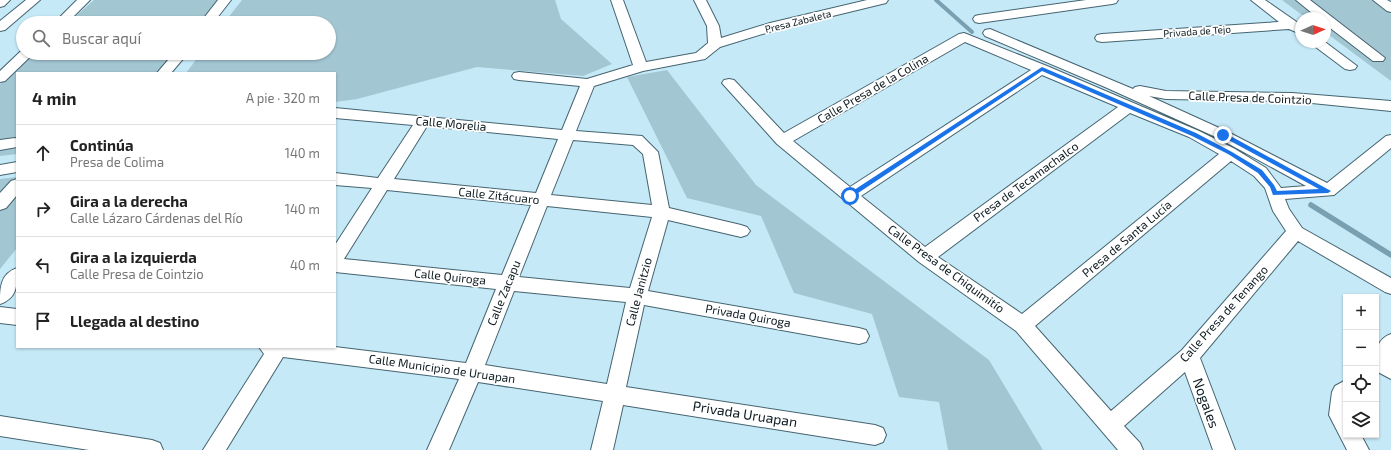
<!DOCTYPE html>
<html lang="es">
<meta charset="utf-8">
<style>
:root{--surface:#fff;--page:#f2f2f2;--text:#222;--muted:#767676;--line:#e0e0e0}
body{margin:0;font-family:"Exo 2",sans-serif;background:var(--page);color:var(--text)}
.controls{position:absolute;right:12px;bottom:12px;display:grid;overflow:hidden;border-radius:0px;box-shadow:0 1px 3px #0004}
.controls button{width:36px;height:36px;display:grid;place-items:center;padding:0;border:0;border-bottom:1px solid var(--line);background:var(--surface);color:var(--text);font:20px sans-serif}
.compass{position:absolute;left:1295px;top:12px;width:36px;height:36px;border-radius:50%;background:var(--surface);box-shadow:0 1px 3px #0004;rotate:87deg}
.stop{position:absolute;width:12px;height:12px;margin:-9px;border:3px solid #1a73e8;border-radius:50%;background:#fff}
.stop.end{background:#1a73e8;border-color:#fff;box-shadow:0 1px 4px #0008}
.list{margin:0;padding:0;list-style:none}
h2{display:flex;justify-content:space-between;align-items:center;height:52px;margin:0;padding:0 16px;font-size:17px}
h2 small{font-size:13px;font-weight:400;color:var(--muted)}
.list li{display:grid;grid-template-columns:26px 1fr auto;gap:12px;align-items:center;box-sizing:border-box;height:56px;padding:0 16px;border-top:1px solid var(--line)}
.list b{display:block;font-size:15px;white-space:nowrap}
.list p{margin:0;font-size:13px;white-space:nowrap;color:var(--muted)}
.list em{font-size:13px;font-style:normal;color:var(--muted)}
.icon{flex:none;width:22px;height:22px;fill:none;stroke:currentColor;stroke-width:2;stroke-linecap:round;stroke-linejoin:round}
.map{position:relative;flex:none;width:1391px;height:450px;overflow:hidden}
.search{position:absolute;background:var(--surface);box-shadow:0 1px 3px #0004;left:16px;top:16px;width:320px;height:44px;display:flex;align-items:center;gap:10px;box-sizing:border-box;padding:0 14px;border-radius:22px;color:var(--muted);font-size:15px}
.panel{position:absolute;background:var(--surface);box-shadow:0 1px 3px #0004;left:16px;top:72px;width:320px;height:276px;border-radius:0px}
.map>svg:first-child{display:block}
.green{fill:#a3c6d3}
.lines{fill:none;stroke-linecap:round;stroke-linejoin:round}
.stream-far1{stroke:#78a0b0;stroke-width:4}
.stream{stroke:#78a0b0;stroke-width:5.5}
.minor-casing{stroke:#456470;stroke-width:2}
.minor{fill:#fff;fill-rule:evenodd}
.route{fill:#1a73e8}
.labels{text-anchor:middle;stroke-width:3.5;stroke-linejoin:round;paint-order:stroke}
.far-street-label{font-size:10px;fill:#0d1a1f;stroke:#fff}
.street-label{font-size:12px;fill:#0d1a1f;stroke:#fff}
.near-street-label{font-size:14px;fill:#0d1a1f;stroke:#fff}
</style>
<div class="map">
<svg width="1391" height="450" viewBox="0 0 1391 450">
<rect width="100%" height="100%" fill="#c6e9f7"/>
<path class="green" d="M94 0H220L201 23H68Z
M242 0H555L561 19 612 64 583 76 477 67 357 99 335 102V73H186L201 53H329V23H224Z
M1282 0H1375L1391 10V81L1325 32V18H1306Z
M35 53H176L159 73H17V154L0 156V84Z
M667 70 756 185 989 360 1043 450H948L939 402 899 397 872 314 794 293 761 216 687 198 627 77Z
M17 177V248L0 269V179Z"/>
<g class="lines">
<path class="stream-far1" d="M936 0 972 32"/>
<path class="stream" d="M1311 205 1391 255"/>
<defs>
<path id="minor" d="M0 0H10L4 6 0 7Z
M26 0H40L5 30 0 31V21Z
M77 0H90L67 23H54Z
M218 0H231L213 23H200Z
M611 0H623L646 62 696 53 708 43 707 26 694 0H706L719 26 721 38 770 23 867 0H888L886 3 779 29 720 47 705 59 643 71 594 86 576 131 642 136 658 152 669 208 741 225 747 227 750 231 747 235 741 237 668 220 648 291 859 328 866 330 869 336 866 342 859 344 644 305 626 387 875 425 883 428 886 435 883 442 875 445 623 405 613 450H591L603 401 478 382 449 450H427L459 379 283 357 226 450H203L264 354 259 347H335L466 363 496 289 335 272V245L372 188 335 185V173L378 178 413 125 335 118V108L562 130 580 86 519 80 514 79 512 76 514 73 519 72 587 79 633 65ZM427 126 558 139 536 193 394 179ZM573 140 633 145 643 154 652 205 551 195ZM387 190 531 205 502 275 344 259ZM547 206 652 217 630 288 519 277ZM514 291 626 302 607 384 485 365Z
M1086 0H1118L1116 3 1112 4 979 23 975 22 973 19 975 16 979 15Z
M1251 0H1265L1301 25V30L1296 32 1289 29 1102 42 1097 41 1095 38 1097 35 1102 34 1279 22Z
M1296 0H1310L1385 58 1383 61H1373L1325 24V18H1318Z
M1373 0H1387L1391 2V12L1387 11Z
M990 29 1133 89 1135 87 1140 86 1166 91 1292 93 1391 101V111L1292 101 1166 99 1149 96 1228 132 1327 183 1386 136 1391 135V148L1334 195 1285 199 1289 209 1302 228 1391 278V294L1385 292 1298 241 1200 358 1235 450H1213L1185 372 1124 426 1140 443 1143 450H1118L1016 331 919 262 777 144 722 83 724 80 729 79 734 80 784 133 959 34 964 33 1047 66 1199 131 1235 149 1266 168 1281 188 1306 186 1218 138 1105 87 985 36 983 33 985 30ZM965 42 1031 70 850 187 793 141ZM1042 75 1118 107 925 247 861 196ZM1130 113 1189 137 1219 154 1022 314 938 257ZM1231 161 1254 176 1265 188 1273 211 1286 231 1182 350 1111 411 1035 326Z
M1309 42H1325L1357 66 1355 69 1350 70 1345 69Z
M22 50 23 53H34L5 81 0 82V71Z
M174 53H188L171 73H157Z
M15 138 17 139V147L0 150V140Z
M17 162V172L0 175V165Z
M17 179V195L6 208 0 210V193L11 181Z
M17 268C17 284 18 298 0 304 0 288 0 274 17 268Z
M0 307 17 309V325L0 323Z
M1391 334V379L1376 371C1376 356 1374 340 1391 334Z
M1346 380V435H1361L1369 450H1347L1329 415 1332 392 1335 386Z
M0 416 152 440 160 443 163 450H89L0 436Z"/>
</defs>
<use href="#minor" class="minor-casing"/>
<use href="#minor" class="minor"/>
</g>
<path class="route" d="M1042 67 1196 133 1232 152 1262 170 1274 185 1277 191 1319 189 1221 136V133H1225L1331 191 1328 193 1273 195 1270 187 1258 173 1228 154 1192 136 1042 71 852 197H848V194Z"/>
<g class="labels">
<g class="far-street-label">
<text transform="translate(798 21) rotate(-14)" y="4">Presa Zabaleta</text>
<text transform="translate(1197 31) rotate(-4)" y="4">Privada de Tejo</text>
</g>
<g class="street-label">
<text transform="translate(873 89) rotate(-30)" y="4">Calle Presa de la Colina</text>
<text transform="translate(1250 98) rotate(2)" y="4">Calle Presa de Cointzio</text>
<text transform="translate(451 124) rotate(5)" y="4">Calle Morelia</text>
<text transform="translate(1026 182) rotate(-36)" y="4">Presa de Tecamachalco</text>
<text transform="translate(499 196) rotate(6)" y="4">Calle Zitácuaro</text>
<text transform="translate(1127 239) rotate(-40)" y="4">Presa de Santa Lucía</text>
<text transform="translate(946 269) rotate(36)" y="4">Calle Presa de Chiquimitío</text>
<text transform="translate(450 277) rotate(6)" y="4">Calle Quiroga</text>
<text transform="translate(639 292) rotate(-75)" y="4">Calle Janitzio</text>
<text transform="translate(504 293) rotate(-68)" y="4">Calle Zacapu</text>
<text transform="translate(1224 314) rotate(-48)" y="4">Calle Presa de Tenango</text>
<text transform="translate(748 316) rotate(10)" y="4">Privada Quiroga</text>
<text transform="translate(442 369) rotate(8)" y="4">Calle Municipio de Uruapan</text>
</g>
<g class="near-street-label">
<text transform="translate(1206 403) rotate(70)" y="5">Nogales</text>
<text transform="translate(745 414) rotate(9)" y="5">Privada Uruapan</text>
</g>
</g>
</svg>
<div class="controls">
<button>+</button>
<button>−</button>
<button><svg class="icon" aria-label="locate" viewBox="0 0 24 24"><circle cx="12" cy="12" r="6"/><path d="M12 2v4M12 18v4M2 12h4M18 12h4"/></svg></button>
<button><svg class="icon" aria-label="layers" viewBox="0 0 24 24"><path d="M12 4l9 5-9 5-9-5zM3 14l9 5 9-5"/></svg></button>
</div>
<svg class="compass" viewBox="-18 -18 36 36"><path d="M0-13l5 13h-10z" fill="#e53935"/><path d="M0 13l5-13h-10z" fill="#767676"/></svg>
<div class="stop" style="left:850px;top:196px"></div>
<div class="stop end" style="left:1223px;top:135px"></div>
<div class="search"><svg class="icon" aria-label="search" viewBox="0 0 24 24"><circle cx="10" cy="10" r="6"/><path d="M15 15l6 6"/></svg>Buscar aquí</div>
<section class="panel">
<h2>4 min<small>A pie · 320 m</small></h2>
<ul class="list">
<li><svg class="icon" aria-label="ahead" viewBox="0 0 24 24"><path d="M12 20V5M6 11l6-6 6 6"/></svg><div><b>Continúa</b><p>Presa de Colima</p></div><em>140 m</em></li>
<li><svg class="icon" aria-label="right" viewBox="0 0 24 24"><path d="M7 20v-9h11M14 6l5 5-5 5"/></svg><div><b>Gira a la derecha</b><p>Calle Lázaro Cárdenas del Río</p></div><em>140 m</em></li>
<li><svg class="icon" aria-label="left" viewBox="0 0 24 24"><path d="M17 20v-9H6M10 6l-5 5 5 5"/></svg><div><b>Gira a la izquierda</b><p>Calle Presa de Cointzio</p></div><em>40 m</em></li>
<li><svg class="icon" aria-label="arrive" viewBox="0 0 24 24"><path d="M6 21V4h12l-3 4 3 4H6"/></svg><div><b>Llegada al destino</b></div></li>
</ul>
</section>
</div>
